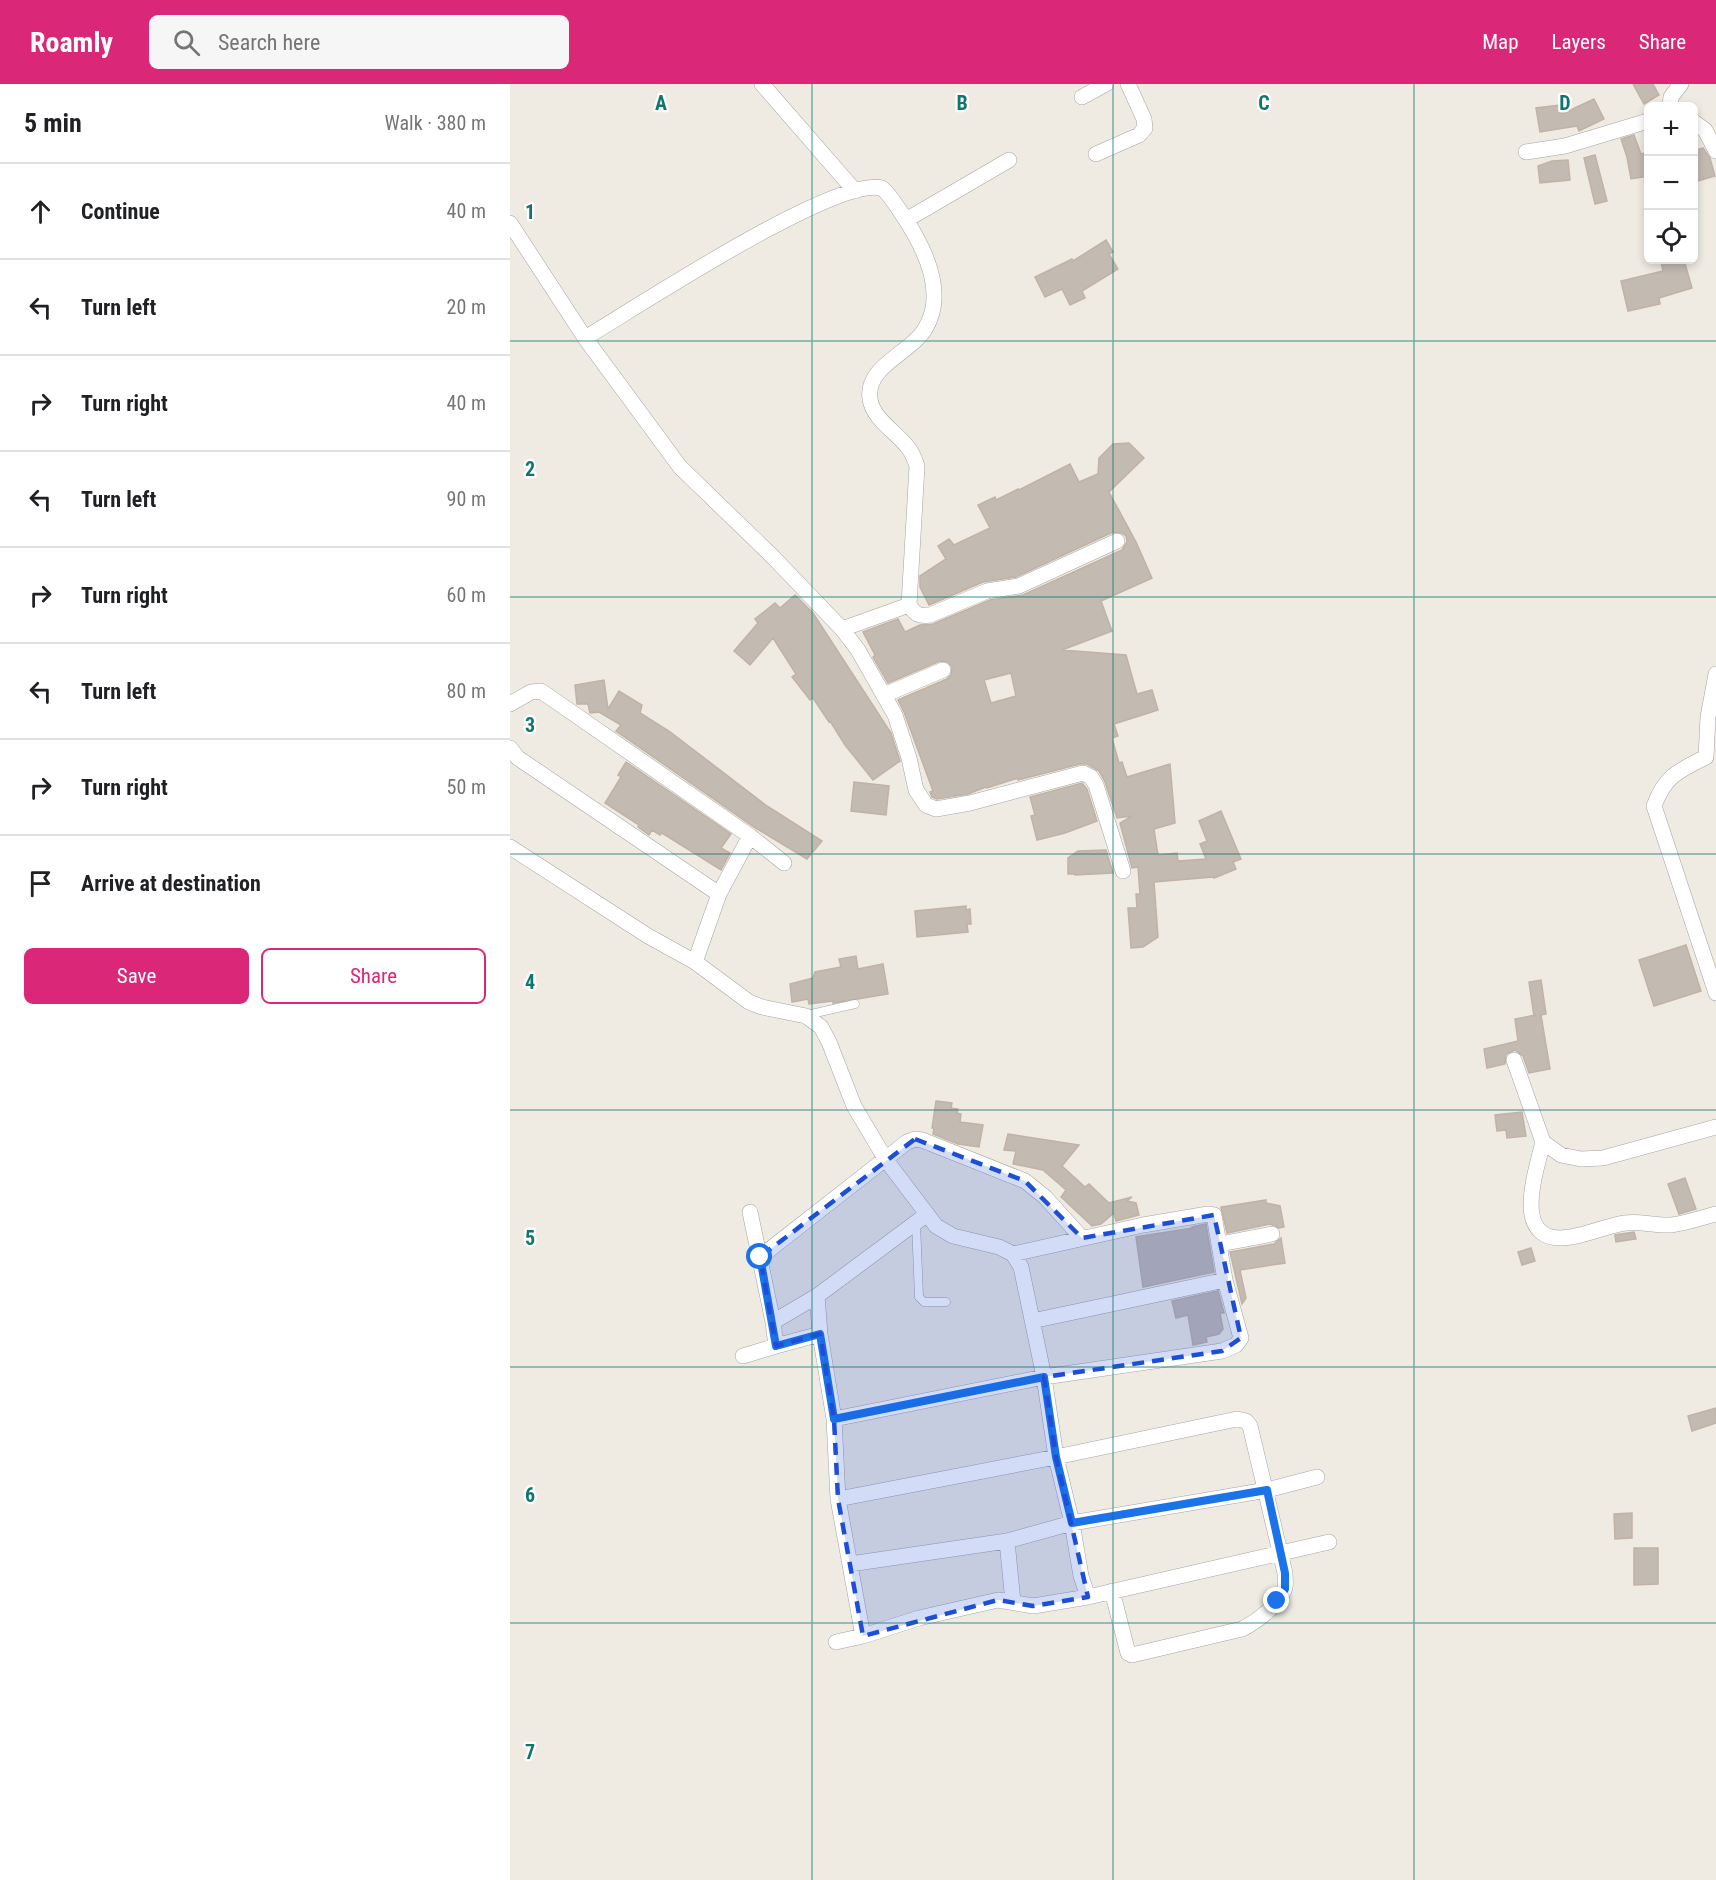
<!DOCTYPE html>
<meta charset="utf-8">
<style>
:root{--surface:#fff;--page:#f6f6f6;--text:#202124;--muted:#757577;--line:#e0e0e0;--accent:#db2777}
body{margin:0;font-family:"Roboto Condensed",sans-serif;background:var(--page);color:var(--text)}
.controls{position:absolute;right:18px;top:18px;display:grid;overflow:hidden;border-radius:9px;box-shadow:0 3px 9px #0003}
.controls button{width:54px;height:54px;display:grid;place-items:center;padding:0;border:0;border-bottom:2px solid var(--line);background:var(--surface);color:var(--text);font:30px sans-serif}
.stop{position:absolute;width:18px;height:18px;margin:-14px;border:4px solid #1a73e8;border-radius:50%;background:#fff}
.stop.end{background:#1a73e8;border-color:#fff;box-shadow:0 2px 6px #0008}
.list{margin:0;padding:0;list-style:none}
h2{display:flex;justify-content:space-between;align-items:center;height:78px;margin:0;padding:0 24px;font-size:26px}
h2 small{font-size:20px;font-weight:400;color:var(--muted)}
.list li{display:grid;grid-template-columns:39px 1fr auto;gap:18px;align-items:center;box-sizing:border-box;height:96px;padding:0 24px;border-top:2px solid var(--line)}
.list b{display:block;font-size:22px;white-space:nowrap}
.list em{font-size:20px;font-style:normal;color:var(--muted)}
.actions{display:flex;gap:12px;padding:18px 24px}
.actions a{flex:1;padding:14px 0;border:2px solid var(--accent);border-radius:9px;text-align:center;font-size:21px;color:var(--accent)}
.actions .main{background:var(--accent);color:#fff}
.icon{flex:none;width:33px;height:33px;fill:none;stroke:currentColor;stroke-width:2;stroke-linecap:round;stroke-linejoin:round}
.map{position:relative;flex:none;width:1206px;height:1796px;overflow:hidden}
header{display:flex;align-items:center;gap:36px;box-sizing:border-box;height:84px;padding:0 30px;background:var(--accent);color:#fff}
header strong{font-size:28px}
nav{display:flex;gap:33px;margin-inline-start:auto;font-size:21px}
.search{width:420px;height:54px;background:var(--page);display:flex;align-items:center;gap:15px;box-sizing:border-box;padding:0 21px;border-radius:9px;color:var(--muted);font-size:22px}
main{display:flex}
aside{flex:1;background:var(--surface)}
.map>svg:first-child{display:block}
.building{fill:#c3bab2;stroke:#c1b2a5;stroke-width:1.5;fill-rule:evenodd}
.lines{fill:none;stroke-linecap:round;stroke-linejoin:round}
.lane-casing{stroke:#a4a4a4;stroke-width:9}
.street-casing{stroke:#a4a4a4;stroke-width:16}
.lane{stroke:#fff;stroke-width:8}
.street{stroke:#fff;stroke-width:15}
.route{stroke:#1a73e8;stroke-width:8}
.marked{fill:#1d4ed8;fill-opacity:0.2;stroke:#1d4ed8;stroke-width:4.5;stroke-dasharray:12 8;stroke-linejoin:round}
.grid{fill:none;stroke:#0f766e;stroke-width:1.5;stroke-opacity:0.55}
.grid-label{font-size:20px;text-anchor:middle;font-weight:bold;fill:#0f766e;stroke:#fff;stroke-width:4.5;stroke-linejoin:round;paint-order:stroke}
</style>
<header>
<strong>Roamly</strong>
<div class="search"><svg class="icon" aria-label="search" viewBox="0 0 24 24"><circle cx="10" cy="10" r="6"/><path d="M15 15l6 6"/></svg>Search here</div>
<nav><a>Map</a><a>Layers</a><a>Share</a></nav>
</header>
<main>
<aside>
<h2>5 min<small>Walk · 380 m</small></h2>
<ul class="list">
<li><svg class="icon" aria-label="ahead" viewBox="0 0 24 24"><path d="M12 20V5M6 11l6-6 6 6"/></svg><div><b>Continue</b></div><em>40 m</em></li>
<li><svg class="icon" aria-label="left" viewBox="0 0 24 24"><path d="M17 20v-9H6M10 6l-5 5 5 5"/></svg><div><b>Turn left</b></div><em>20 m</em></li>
<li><svg class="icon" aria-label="right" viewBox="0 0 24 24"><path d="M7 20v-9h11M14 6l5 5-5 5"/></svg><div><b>Turn right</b></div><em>40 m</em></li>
<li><svg class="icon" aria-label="left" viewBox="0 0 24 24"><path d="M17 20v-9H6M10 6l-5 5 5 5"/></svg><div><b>Turn left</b></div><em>90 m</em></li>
<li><svg class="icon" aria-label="right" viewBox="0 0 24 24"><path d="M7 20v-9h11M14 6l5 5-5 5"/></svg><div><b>Turn right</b></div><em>60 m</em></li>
<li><svg class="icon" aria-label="left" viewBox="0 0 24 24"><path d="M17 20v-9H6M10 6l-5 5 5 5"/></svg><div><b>Turn left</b></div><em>80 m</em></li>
<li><svg class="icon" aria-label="right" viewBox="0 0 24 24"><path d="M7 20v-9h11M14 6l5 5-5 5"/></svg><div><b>Turn right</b></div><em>50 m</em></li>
<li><svg class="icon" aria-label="arrive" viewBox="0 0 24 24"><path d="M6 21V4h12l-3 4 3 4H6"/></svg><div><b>Arrive at destination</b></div></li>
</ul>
<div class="actions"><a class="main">Save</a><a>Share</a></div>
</aside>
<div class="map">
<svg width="1206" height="1796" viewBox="0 0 1206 1796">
<rect width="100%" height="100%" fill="#efebe3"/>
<path class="building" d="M1123 0H1143L1149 11 1134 20Z
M1084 15 1094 35 1069 47 1067 42 1030 48 1026 24 1050 21 1052 30Z
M1124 51 1131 70 1138 68V92L1121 95 1117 73 1111 55Z
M1193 64 1200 74 1205 92 1184 98V67Z
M1085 71 1097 117 1085 120 1074 74Z
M1058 76 1060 96 1030 99 1028 82 1042 77Z
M596 156 603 168 599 170 608 185 572 207 575 214 560 221 552 205 535 213 525 193 562 175 563 177Z
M1158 176H1174L1182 204 1149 214 1150 220 1118 227 1111 197 1153 187 1151 178Z
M619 359 634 374 599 408 626 458 642 494 591 517 602 547 552 566 616 571 627 610 642 606 648 626 604 640 608 652 602 654 609 679 612 678 617 693 660 680 665 739 644 745 648 771 667 769 668 777 696 775 690 760 697 757 689 737 711 727 731 775 723 778 726 785 704 794 703 793 644 798 648 853 633 863 621 864 618 824H627L626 810H630L628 783 622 784 610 739 622 732 607 734 595 698 589 687 577 680H570L508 696V694L477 704 476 703 458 710 427 715 422 713 420 708 423 707 394 628 388 616 437 595 441 591 442 583 438 578 430 577 378 599 363 573 365 571 353 548 388 535 395 548 410 541 423 540 480 516 513 511 612 466 617 458 616 452 612 449 603 448 506 493 473 498 419 521 410 503V492L436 475 428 462 439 455 444 461 480 444 468 421 485 413 486 416 508 405 509 406 560 380 569 398 588 390 589 374 603 360ZM501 589 506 612 481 619 474 596Z
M285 511 303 529 381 649 390 677 363 696 335 661 320 637 319 638 303 614 300 616 282 593 286 590 263 554 240 581 224 567 248 539 245 535 265 519 270 524Z
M94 596 98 625 109 607 132 621 130 629 159 647 257 722 312 757 297 775 244 743 106 647 111 641 89 628 80 629 78 620H67L65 601Z
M116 678 221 750 211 764 220 769 211 786 152 749 150 751 142 746 139 751 128 743 129 741 95 719 111 693 108 691Z
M344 698 379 702 376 731 341 727Z
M572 699 577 705 587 737 555 749 527 756 521 732 525 731 520 713Z
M596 766 603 789 565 791V790H558V774L568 767Z
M456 822V826L460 825 461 840H457L458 848 407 853 405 827Z
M1176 861 1191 907 1144 922 1129 876Z
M346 872 348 885 373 880 378 910 323 919V917L299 920 298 915 282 918 280 900 303 894 305 888 331 883 329 875Z
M1031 896 1036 930 1031 931 1040 985 1019 989 1013 972 1005 966 996 970 995 980 977 984 974 965 1008 957 1005 935 1026 931 1024 932 1019 898Z
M426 1017 442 1019 441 1024 448 1025 447 1029 451 1030 450 1038 473 1041 469 1063 448 1060 423 1050 424 1044H422Z
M1012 1028 1016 1052 997 1054 996 1046 987 1047 985 1031Z
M498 1050 569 1061 552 1082 575 1103 579 1100 599 1119 622 1113 617 1117 626 1119 629 1131 606 1137 604 1129 591 1140 582 1142 551 1113 556 1106 533 1086 503 1080 506 1067 494 1066Z
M1175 1094 1186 1125 1169 1130 1158 1100Z
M756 1116V1119L770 1122 774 1143 769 1144 760 1140 717 1149 711 1123Z
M696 1140 704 1188 633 1203 626 1153 683 1144 682 1143Z
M1124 1148 1126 1155 1106 1158 1105 1151Z
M771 1154 775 1179 730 1186 736 1214 732 1220 720 1168 764 1160Z
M1021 1164 1025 1177 1012 1181 1008 1168Z
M708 1207 714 1229H710L713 1245 709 1250 696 1253 697 1258 683 1261 678 1231 666 1234 662 1217Z
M1206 1324V1339L1182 1347 1178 1332Z
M1122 1429V1454L1105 1455 1104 1430Z
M1124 1464H1148V1500L1124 1501Z"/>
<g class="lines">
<defs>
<path id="lane" d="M297 931 345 920
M406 1139 409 1213 414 1218H436"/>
<path id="street" d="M252 0 345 107
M572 13 596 0
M1160 22 1161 13 1171 0
M1184 38 1195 46 1206 67
M1016 68 1055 62 1138 37
M586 70 629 51 635 44 634 35 618 0
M396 136 499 76
M0 139 75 254 170 383 262 472 332 545 348 566 385 631 399 674 406 706 416 721 426 725 460 719 573 689 581 693 586 701 613 787
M75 254C124 225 325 92 372 104 380 111 386 121 392 130 413 161 438 208 415 245 401 269 355 282 360 315 363 336 388 349 399 365 403 370 405 376 407 382L399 521C405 530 409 533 420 531L477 507 509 502 607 457
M332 545 399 521
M1206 590 1198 633 1196 673C1168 687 1155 692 1144 722L1206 909
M374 611 433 586
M0 620 21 608 31 607 240 752 274 779
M0 664 8 674 209 810
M0 763 138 852 185 878 239 918 252 923 296 932 311 943 319 958 344 1022 376 1076 426 1142 443 1152 489 1163 503 1170 511 1183 534 1293 546 1373 562 1439 571 1492 578 1513 819 1458
M185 878 209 810 240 752
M1004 976 1033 1058 1051 1071 1071 1075 1093 1074 1206 1043
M1033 1058C1026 1088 999 1163 1061 1153 1079 1150 1096 1142 1115 1139 1130 1137 1145 1142 1161 1141 1176 1139 1191 1134 1206 1130
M240 1128 263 1238
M710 1160 762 1150
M250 1173 397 1058 405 1055 412 1056 515 1097 535 1113 572 1154
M307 1212 310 1250
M522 1237 715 1196
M233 1272 266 1262
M324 1335 534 1293 712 1267 726 1261 731 1254 715 1196 704 1131 698 1130 633 1141 503 1170
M328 1415 546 1373 727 1335 736 1337 740 1342 775 1489C775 1493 776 1499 775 1503 772 1519 746 1538 732 1545L622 1571 618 1569 602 1507
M497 1457 503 1518
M340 1480 497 1457 562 1439 757 1406 807 1393
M353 1552 328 1415 324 1335 310 1250 266 1262 263 1238 307 1212 416 1131
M326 1558 353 1552 409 1534 488 1516 523 1522 578 1513"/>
</defs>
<use href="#lane" class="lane-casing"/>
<use href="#street" class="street-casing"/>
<use href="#lane" class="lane"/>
<use href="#street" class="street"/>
</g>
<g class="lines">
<path class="route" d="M250 1173 266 1262 310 1250 324 1335 534 1293 546 1373 562 1439 757 1406 775 1489V1505L767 1517"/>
</g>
<path class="marked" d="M405 1055 515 1097 572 1154 704 1131 731 1254 712 1267 534 1293 546 1373 578 1513 523 1522 488 1516 353 1552 328 1415 324 1335 310 1250 266 1262 250 1173Z"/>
<path class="grid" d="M302 0V1796M603 0V1796M904 0V1796M0 257H1206M0 513H1206M0 770H1206M0 1026H1206M0 1283H1206M0 1539H1206"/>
<g class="grid-label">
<text x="151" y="26">A</text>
<text x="452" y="26">B</text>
<text x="754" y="26">C</text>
<text x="1055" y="26">D</text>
<text x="20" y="135">1</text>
<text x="20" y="392">2</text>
<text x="20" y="648">3</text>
<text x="20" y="905">4</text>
<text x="20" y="1161">5</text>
<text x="20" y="1418">6</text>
<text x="20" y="1675">7</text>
</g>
</svg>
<div class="controls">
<button>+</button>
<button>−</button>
<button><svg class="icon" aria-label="locate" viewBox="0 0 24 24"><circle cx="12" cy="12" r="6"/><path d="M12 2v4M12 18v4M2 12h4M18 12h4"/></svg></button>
</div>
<div class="stop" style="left:250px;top:1173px"></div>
<div class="stop end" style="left:767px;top:1517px"></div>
</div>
</main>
